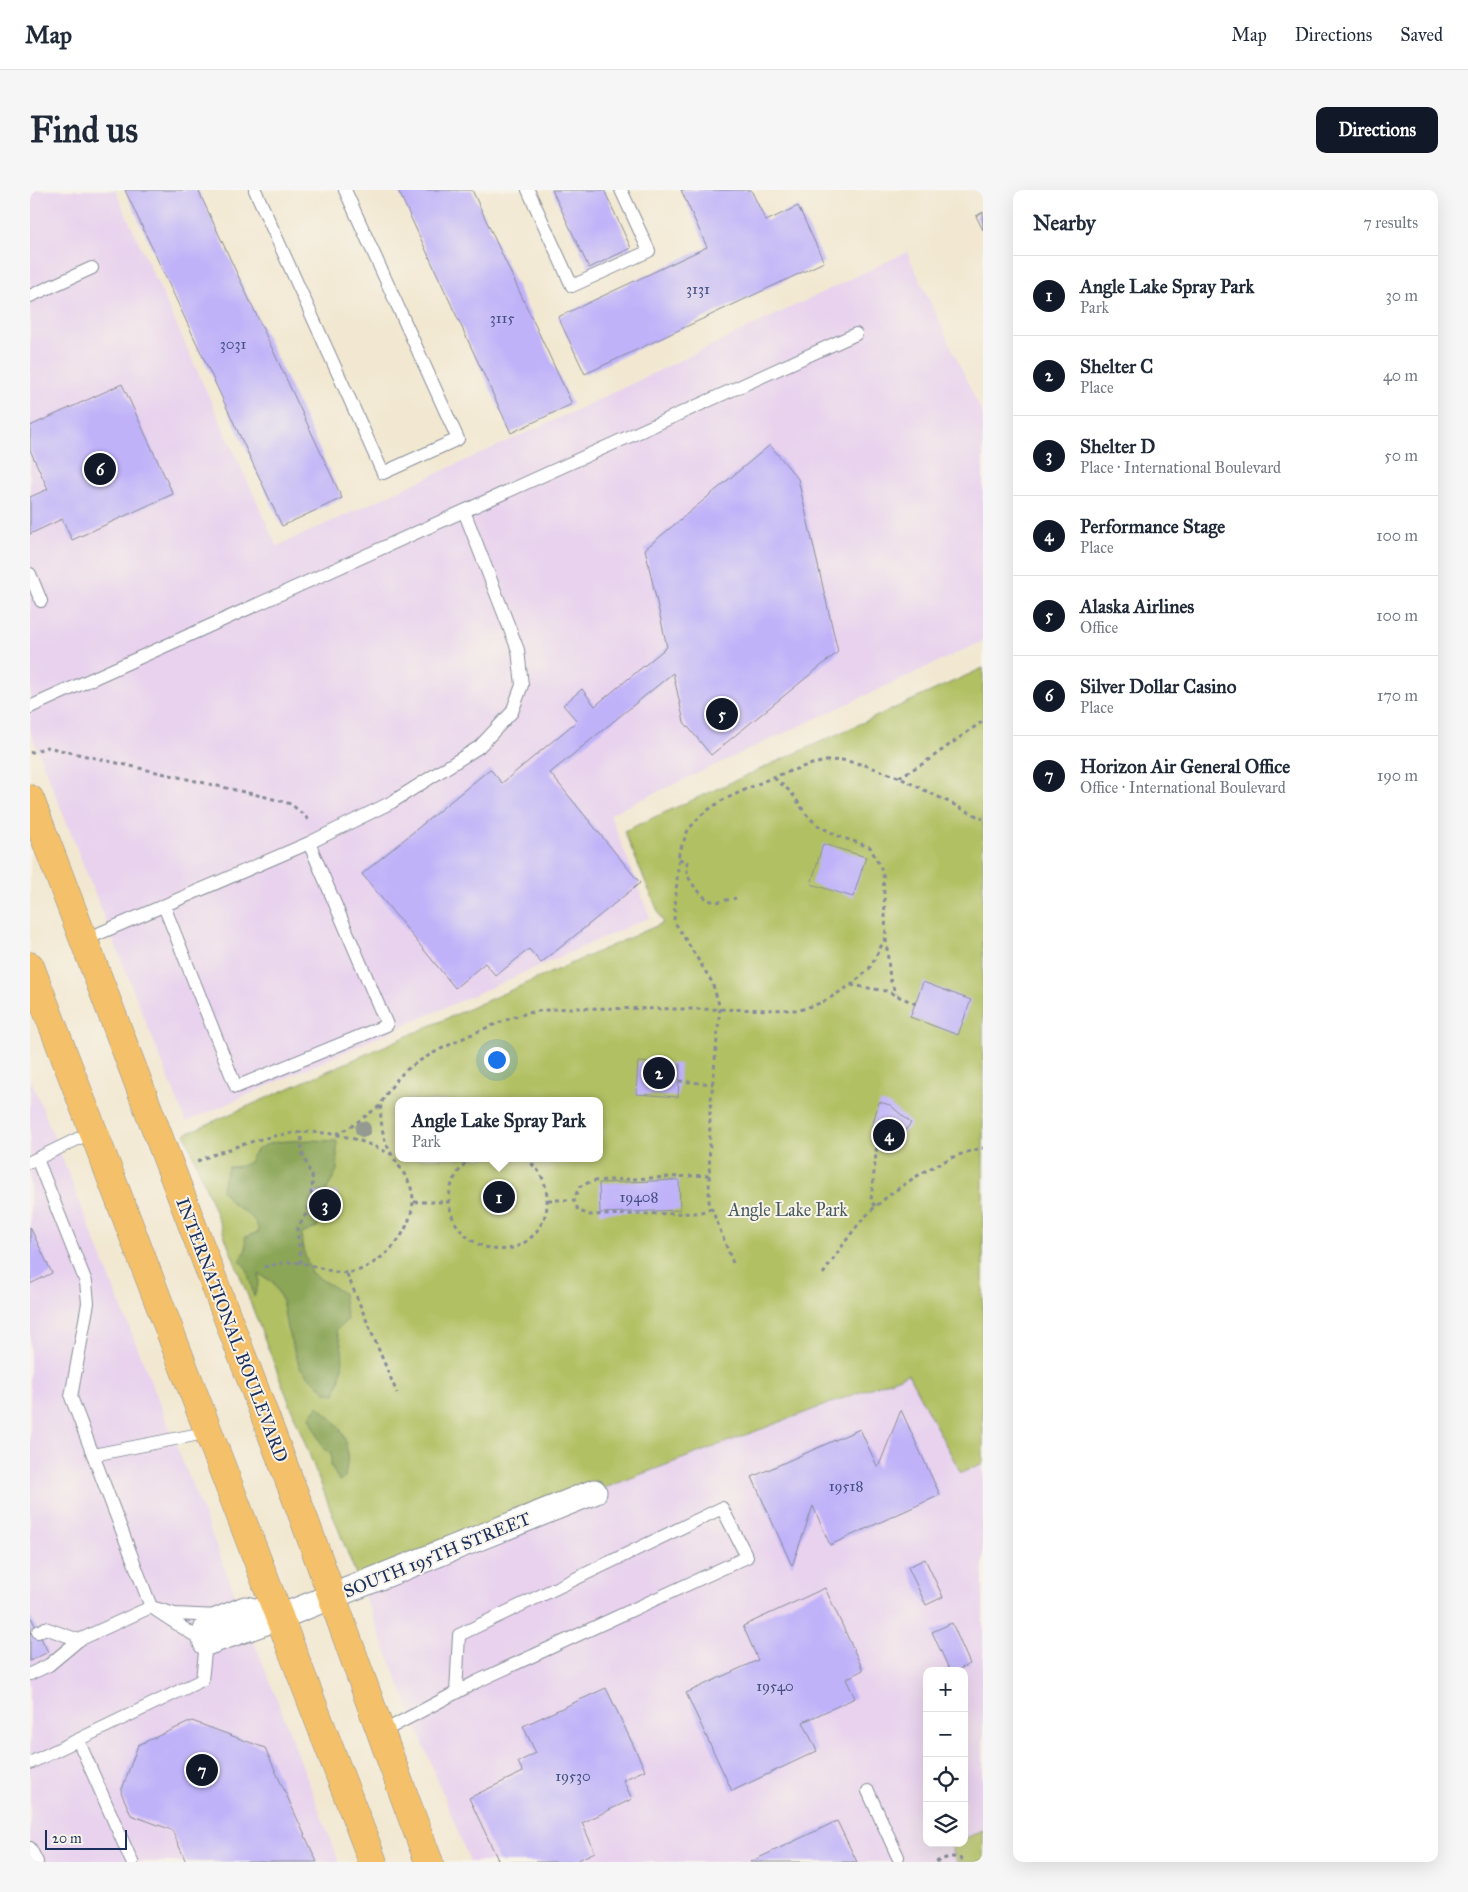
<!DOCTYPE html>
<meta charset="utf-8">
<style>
:root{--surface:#fff;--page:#f6f6f7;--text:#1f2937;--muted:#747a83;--line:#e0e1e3;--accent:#111827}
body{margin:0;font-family:"IM FELL Great Primer",serif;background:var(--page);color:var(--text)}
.controls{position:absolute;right:15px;bottom:15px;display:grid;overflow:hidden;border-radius:10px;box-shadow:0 5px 20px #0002}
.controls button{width:45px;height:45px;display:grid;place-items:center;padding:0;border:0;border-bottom:1px solid var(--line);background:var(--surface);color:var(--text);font:25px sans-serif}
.scale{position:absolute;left:15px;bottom:12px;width:82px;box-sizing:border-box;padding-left:5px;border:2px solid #1b2f5e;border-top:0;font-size:14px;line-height:18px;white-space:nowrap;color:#1b2f5e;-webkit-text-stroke:4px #f7f3e8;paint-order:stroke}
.you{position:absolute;left:466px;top:869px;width:18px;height:18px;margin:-12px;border:4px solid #fff;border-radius:50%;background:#1a73e8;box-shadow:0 0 0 8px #1a73e833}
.badge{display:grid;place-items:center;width:32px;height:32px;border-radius:50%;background:var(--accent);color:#fff;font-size:16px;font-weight:700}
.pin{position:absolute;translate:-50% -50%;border:2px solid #fff;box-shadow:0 1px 5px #0006}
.popup{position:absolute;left:365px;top:907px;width:208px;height:65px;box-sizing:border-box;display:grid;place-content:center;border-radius:10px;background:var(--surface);filter:drop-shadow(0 1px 4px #0005);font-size:16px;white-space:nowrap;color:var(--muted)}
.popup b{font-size:19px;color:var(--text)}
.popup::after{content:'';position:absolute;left:50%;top:100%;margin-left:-10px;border:10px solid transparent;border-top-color:var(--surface)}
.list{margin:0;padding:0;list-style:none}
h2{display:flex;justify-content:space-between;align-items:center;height:65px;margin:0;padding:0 20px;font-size:21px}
h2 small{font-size:16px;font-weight:400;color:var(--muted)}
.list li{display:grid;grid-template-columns:32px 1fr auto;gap:15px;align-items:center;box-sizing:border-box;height:80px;padding:0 20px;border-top:1px solid var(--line)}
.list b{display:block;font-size:19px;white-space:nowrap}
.list p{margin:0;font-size:16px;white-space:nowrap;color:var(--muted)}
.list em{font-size:16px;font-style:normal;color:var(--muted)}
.icon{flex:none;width:28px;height:28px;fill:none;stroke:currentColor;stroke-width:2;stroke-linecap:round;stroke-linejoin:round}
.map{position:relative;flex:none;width:953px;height:1672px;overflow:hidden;border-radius:10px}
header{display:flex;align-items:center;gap:30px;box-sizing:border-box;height:70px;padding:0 25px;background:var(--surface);border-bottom:1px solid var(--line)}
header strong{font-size:24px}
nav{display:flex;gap:28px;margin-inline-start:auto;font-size:18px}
.intro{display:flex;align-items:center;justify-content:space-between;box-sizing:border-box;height:120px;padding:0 30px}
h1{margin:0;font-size:35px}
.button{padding:12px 22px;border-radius:10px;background:var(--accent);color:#fff;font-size:18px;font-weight:700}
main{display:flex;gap:30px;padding:0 30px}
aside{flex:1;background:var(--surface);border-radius:10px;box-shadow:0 5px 20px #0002}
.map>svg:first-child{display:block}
.built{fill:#e8d2ee}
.green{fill:#b1c062;stroke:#667860;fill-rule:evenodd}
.forest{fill:#8ca658;stroke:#546a5b}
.building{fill:#bfb2f9}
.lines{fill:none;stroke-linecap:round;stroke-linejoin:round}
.lane-casing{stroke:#868c98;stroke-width:14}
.street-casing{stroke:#868c98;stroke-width:27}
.primary-casing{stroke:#868c98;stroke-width:29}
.path{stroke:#868c98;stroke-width:3;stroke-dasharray:4 4;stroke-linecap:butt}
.lane{stroke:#fff;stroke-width:12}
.street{stroke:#fff;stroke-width:25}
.primary{stroke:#f4c16a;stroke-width:28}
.tree{fill:#949a92}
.labels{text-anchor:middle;stroke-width:4;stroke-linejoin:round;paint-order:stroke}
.number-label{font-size:15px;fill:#445085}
.park-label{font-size:18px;fill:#485a5f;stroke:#f7f3e8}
.street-label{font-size:18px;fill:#1b2f5e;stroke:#f7f3e8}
</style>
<header>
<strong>Map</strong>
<nav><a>Map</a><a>Directions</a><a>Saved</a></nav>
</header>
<div class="intro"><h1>Find us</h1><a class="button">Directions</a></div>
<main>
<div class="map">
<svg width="953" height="1672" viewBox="0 0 953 1672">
<rect width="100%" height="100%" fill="#f7f3e8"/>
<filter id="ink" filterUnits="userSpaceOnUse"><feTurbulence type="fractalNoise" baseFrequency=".02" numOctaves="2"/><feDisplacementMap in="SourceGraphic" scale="10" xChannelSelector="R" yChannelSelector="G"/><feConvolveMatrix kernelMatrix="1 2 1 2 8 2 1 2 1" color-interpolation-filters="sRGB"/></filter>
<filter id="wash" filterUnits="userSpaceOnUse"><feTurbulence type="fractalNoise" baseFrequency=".0096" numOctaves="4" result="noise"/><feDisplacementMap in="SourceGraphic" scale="20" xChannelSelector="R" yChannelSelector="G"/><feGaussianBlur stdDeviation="1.12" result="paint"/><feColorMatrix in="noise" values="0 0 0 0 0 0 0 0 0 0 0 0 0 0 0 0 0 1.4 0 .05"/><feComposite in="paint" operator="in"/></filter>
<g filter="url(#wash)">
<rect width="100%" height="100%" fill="#f2e8d1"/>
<path class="built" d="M0 0H85L247 356 553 217 877 62 953 225V451L580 624 620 727 156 932 0 541Z
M0 887 247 1509 309 1672H0Z
M878 1184 931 1283 953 1273V1640L934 1649V1481H897V1653H924L921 1655 927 1672H440L330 1395 564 1302Z"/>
<path class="green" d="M953 478V1273L931 1283 878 1184 564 1302 330 1395 155 944 633 733 594 641ZM369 911H569V968H369Z
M953 1640V1672H927L921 1655 934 1653V1649Z"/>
<path class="forest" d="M279 950 307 951V980L296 1002 283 1003 284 1027H293L287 1037 272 1044C270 1057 278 1071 281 1083L313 1103 317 1130 306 1140C317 1163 313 1181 305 1204L297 1203 270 1178 257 1139 252 1110 243 1092 229 1084V1092L224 1107 217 1079 210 1071 216 1059 215 1047 229 1042C226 1025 214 1023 202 1013 198 1009 195 1004 192 1000L194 988 199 977 212 976 220 971C227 948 258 952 279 950Z
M288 1216C314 1238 322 1252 315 1287L309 1291 301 1276V1263L293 1258 280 1227Z"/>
<g id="blocks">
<path class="building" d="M95 0H168L312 308 252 336Z
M368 0H442L542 214 481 243Z
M522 0H574L601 58 559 78Z
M651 0H721L736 31 768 16 794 72 555 184 528 127 677 57Z
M953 22V40L946 26Z
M92 194 143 304 42 350 32 329 0 344V307L18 299 0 260V236Z
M740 255 768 289 808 462 681 565 654 532 643 483 520 583 610 693 511 773 499 759 466 786 455 773 425 798 332 684 460 579 472 593 547 531 533 515 552 499 565 516 637 457 615 359Z
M793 654 836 667 823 707 781 694Z
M893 792 941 810 928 845 880 827Z
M608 872 650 874 648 907 606 904Z
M849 912 860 915 881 933 864 954 851 960 842 936Z
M649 990 650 1020 570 1023 569 993Z
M307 1002 308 1027H284L283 1003Z
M0 1037 22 1083 0 1094Z
M871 1220 910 1305 800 1355 783 1316 762 1376 722 1287 830 1239 848 1278Z
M895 1369 913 1407 896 1415 878 1377Z
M795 1398 833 1480 816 1489 825 1508 773 1532 787 1561 702 1601 656 1503 728 1470 713 1436Z
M0 1425 18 1462 0 1471Z
M922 1433 940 1474 925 1481H920L902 1442Z
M576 1498 615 1580 593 1590 602 1609 552 1633 565 1662 544 1672H469L439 1608 493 1582 488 1572 506 1563 493 1536Z
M162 1531 235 1558 287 1672H156L142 1640 101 1625 91 1602 108 1555Z
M807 1631 827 1672H720Z"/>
</g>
</g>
<g filter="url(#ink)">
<use href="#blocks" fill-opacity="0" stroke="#868c98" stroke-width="1"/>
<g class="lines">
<defs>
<path id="lane" d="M225 0 353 283 428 249 315 0
M498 0 542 96 619 61 591 0
M0 106 62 78
M0 384 11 411
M0 517 826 144
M134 716 206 897 357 835 279 653
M54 750 279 653 362 612 449 557 482 522 492 495 488 460 434 321
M0 972 64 941
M63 1265 180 1242
M8 1442 15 1438 49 1450
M0 1484 19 1475 49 1450 121 1417 145 1424 188 1426
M350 1543C382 1526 414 1509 446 1492L717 1367 692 1318 429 1445 426 1503
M48 1550 102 1672
M0 1573 172 1490 176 1453 121 1417 41 1207 58 1113 56 1092 7 969
M838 1601 868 1667
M0 1658 7 1672"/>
<path id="street" d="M250 1427 215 1419 179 1434 176 1440V1453L250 1427 564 1302"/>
<path id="primary" d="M0 609C91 849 184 1089 274 1329 316 1443 355 1558 399 1672
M0 776 343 1672"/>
</defs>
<use href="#lane" class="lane-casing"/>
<use href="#street" class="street-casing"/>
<use href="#primary" class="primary-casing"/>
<path class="path" d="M0 563 17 557 236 607 261 614 279 630
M869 587 894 573 953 531
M649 669 657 672V685L664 696 677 710 687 712 706 708
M856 749 860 789 866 804
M821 795 856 801 886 814
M649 891 683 894
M306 944 319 938 351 915
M441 968C379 1022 464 1093 506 1042 512 1034 517 1024 517 1014 518 994 511 980 495 968
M167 971C238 944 288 926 360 964
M679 985 562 991 549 997 544 1010 548 1020 558 1025 669 1023 681 1018
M518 1010H544
M384 1012H419
M845 1016 841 1010 847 955
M271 1073 267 1039 279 1019 283 989 272 963 271 942
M703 1073 679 1012 680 921 690 818 682 792 644 731 649 663 658 640 671 625 691 611 743 587 778 575 796 571 812 570 835 575 868 587 953 629
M234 1077C246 1074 258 1071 271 1073 298 1078 313 1091 340 1075 355 1066 368 1054 376 1037 399 988 358 981 352 937 351 930 350 921 351 915 354 905 366 890 373 883 391 865 472 829 498 823 512 820 526 819 540 818L770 820 793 812 821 795 839 779 856 747 853 682 840 657 808 646 787 635 776 624 761 602 743 587
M317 1084 367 1203
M793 1084C809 1061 824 1036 845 1017 872 993 918 964 953 958
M906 1672C916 1667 926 1664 936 1672"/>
<use href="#lane" class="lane"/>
<use href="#street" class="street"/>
<use href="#primary" class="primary"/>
</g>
<circle class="tree" cx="333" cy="939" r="8"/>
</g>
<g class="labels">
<g class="number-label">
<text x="668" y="104">3131</text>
<text x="472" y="133">3115</text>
<text x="203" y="159">3031</text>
<text x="609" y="1012">19408</text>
<text x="816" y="1301">19518</text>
<text x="745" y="1501">19540</text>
<text x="543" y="1591">19530</text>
</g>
<g class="park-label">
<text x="758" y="1026">Angle Lake Park</text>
</g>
<g class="street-label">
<text transform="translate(202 1140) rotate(69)" y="6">INTERNATIONAL BOULEVARD</text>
<text transform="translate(407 1365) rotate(-22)" y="6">SOUTH 195TH STREET</text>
</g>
</g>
</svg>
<div class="controls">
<button>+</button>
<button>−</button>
<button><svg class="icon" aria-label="locate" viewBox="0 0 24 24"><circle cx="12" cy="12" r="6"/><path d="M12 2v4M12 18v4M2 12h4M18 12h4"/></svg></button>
<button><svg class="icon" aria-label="layers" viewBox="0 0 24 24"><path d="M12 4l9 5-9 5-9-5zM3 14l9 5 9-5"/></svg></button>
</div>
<div class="scale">20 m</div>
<div class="you"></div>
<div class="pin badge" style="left:469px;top:1007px">1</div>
<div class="popup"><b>Angle Lake Spray Park</b>Park</div>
<div class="pin badge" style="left:629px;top:883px">2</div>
<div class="pin badge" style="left:295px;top:1015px">3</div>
<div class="pin badge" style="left:859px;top:945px">4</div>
<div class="pin badge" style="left:692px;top:524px">5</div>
<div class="pin badge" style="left:70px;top:279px">6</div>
<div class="pin badge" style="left:172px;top:1580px">7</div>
</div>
<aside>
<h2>Nearby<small>7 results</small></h2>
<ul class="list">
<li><span class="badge">1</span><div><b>Angle Lake Spray Park</b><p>Park</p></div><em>30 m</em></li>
<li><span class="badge">2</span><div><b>Shelter C</b><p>Place</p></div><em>40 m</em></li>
<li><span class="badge">3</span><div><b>Shelter D</b><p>Place · International Boulevard</p></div><em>50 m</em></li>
<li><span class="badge">4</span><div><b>Performance Stage</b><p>Place</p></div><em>100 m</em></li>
<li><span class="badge">5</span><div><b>Alaska Airlines</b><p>Office</p></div><em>100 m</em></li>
<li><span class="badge">6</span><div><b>Silver Dollar Casino</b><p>Place</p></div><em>170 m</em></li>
<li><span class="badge">7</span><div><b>Horizon Air General Office</b><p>Office · International Boulevard</p></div><em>190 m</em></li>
</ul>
</aside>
</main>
